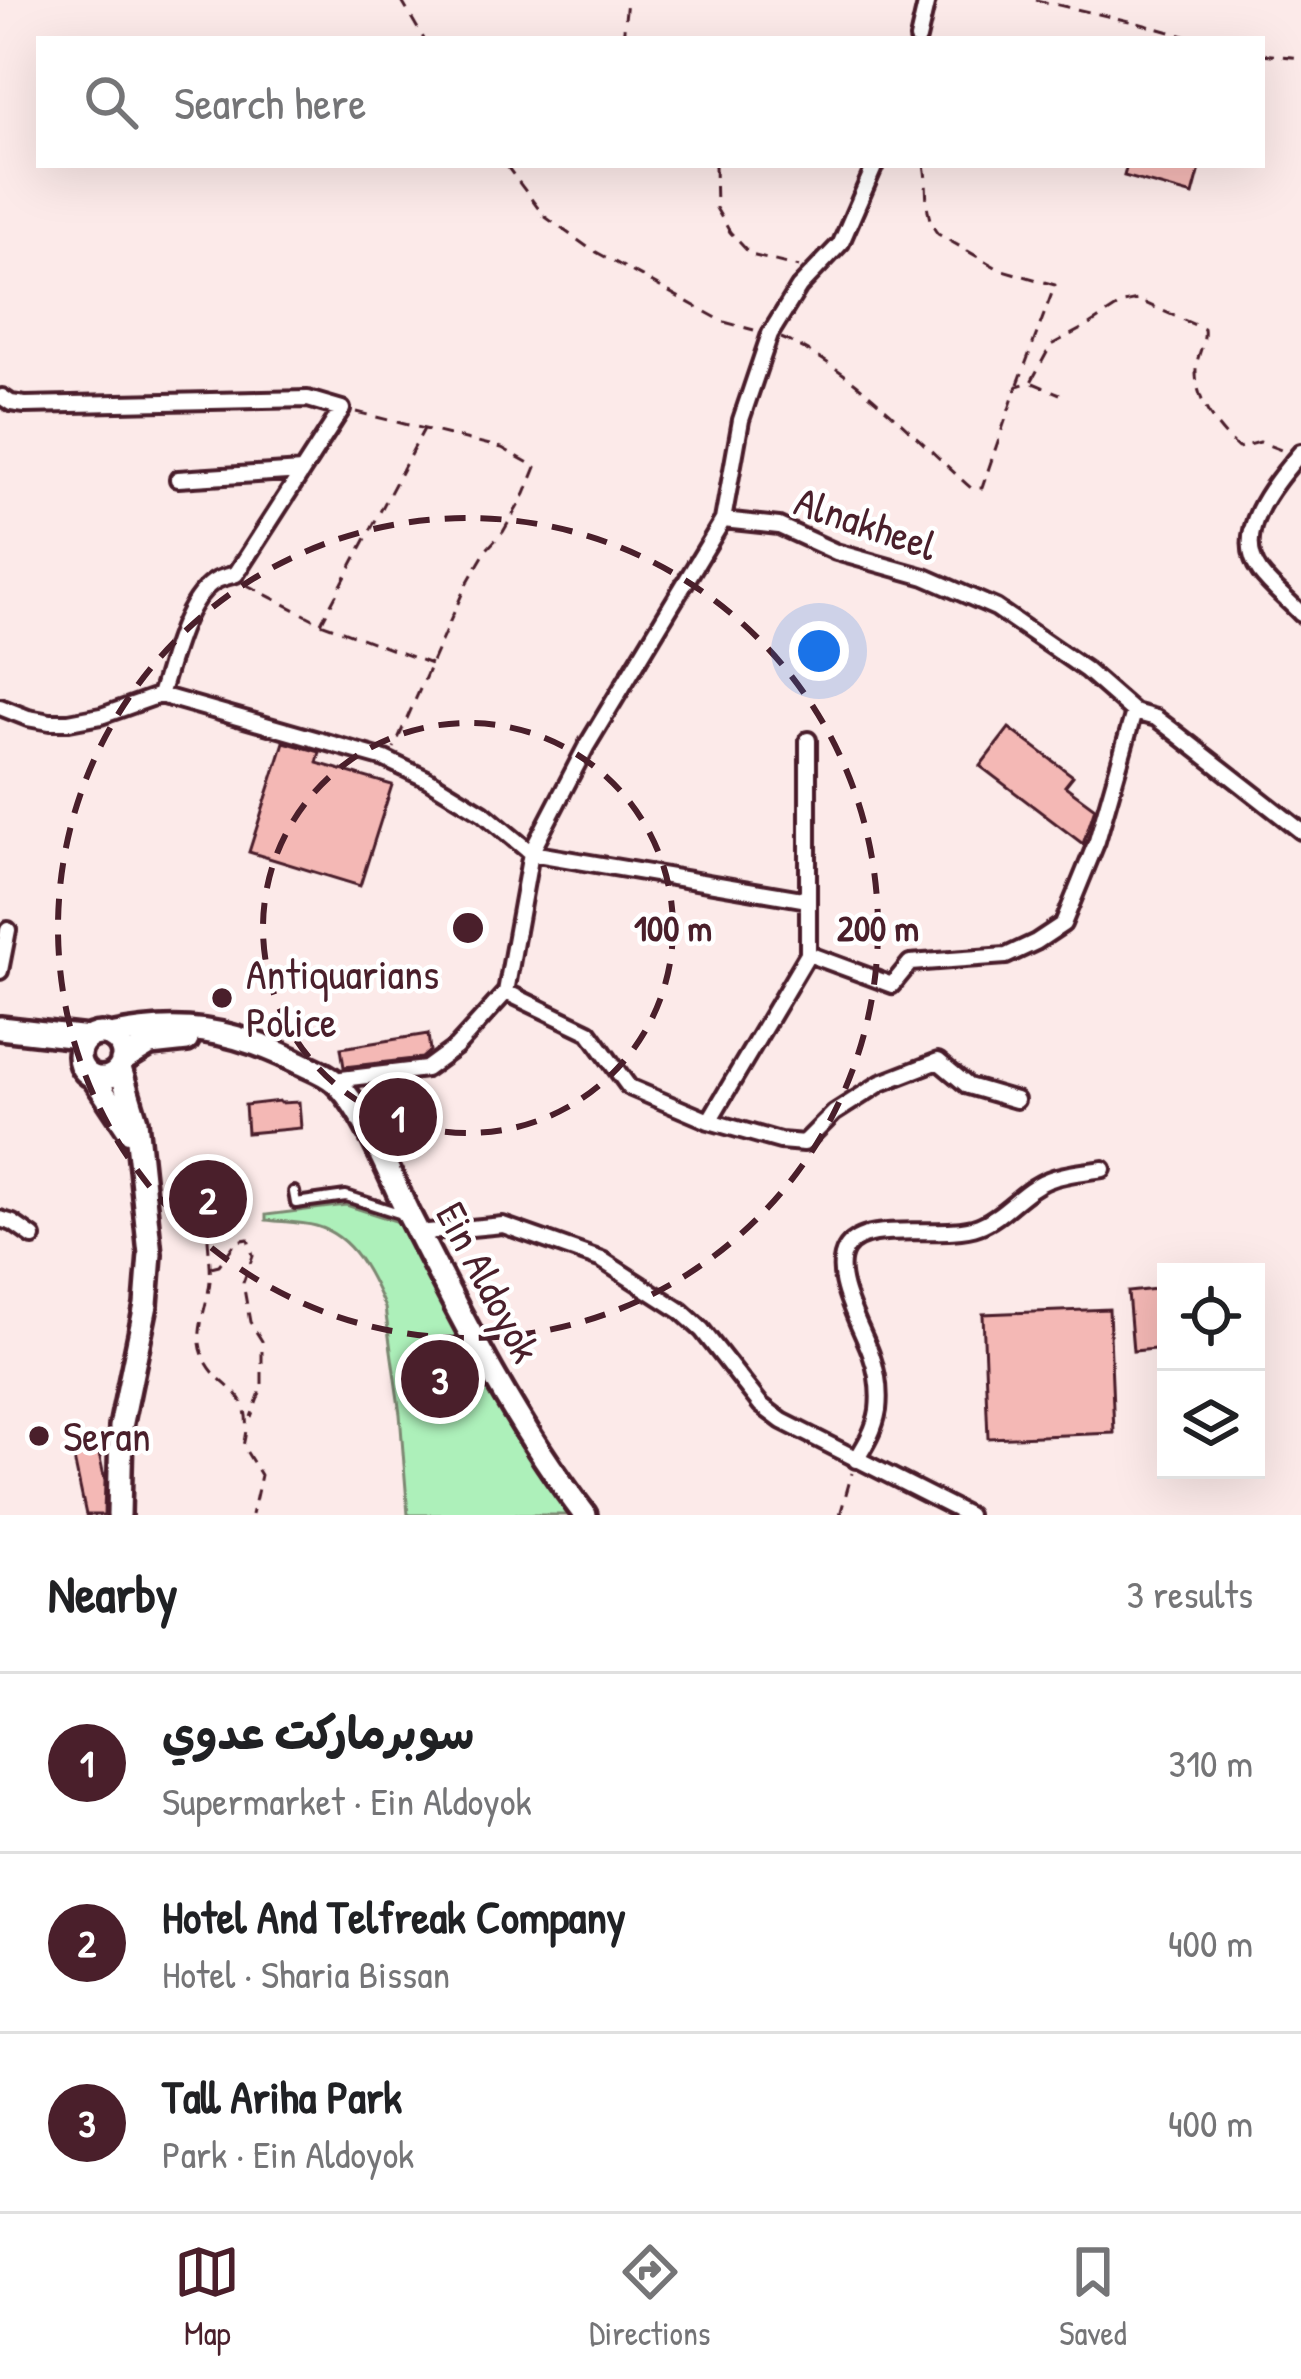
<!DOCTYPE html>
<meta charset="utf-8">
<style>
:root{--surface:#fff;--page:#f2f2f2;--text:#202124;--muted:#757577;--line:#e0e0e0;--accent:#4a1f2b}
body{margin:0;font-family:"Patrick Hand","Playpen Sans Arabic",sans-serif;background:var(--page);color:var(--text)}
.controls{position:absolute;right:36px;bottom:36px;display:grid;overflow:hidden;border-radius:0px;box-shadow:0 12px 48px #0002}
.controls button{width:108px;height:108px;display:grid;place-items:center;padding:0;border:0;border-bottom:3px solid var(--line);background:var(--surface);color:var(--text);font:60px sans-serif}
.you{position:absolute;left:819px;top:651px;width:42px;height:42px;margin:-30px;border:9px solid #fff;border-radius:50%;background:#1a73e8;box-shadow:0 0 0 18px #1a73e833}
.badge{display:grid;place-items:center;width:78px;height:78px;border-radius:50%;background:var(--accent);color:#fff;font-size:39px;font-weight:700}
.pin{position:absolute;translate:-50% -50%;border:6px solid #fff;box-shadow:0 3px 12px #0006}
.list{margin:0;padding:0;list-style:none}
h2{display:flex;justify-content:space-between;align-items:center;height:156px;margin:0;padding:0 48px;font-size:51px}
h2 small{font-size:39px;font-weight:400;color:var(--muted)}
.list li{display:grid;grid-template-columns:78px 1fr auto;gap:36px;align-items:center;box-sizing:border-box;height:180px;padding:0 48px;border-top:3px solid var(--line)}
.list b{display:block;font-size:45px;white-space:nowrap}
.list p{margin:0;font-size:39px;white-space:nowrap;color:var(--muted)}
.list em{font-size:39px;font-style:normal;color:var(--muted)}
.icon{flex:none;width:66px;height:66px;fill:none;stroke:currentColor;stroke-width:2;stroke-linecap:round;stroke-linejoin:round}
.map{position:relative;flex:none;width:1301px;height:1515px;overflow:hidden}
.search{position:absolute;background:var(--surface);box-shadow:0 12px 48px #0002;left:36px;right:36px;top:36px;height:132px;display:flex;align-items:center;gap:30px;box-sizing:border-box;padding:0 42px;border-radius:0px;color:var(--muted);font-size:45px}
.sheet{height:696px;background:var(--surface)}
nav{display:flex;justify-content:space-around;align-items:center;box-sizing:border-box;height:168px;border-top:3px solid var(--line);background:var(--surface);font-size:33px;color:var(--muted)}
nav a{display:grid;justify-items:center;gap:6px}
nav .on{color:var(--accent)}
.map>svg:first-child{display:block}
.green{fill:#adf0ba;stroke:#7c8872;stroke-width:3}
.building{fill:#f4b8b5;stroke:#4a1f2b;stroke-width:3}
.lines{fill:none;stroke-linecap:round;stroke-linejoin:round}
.lane-casing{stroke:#4a1f2b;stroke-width:16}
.street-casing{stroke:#4a1f2b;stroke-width:22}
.secondary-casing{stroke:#4a1f2b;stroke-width:30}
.path{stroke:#4a1f2b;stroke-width:3;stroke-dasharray:12 9;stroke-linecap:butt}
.lane{stroke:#fff;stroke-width:8}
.street{stroke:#fff;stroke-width:14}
.secondary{stroke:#fff;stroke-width:21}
.ring{fill:none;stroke:#4a1f2b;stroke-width:6;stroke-dasharray:21 15}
.poi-dot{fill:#4a1f2b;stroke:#fff;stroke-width:4.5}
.labels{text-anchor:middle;stroke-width:9;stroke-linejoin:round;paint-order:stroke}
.street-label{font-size:42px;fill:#4a1f2b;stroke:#fff}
.poi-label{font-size:42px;fill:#4a1f2b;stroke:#fff;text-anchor:start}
.centre{fill:#4a1f2b;stroke:#fff;stroke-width:6}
.ring-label{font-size:36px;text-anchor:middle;font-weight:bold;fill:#4a1f2b;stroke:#fff;stroke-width:9;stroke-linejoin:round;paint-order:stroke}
</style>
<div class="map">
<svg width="1301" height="1515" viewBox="0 0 1301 1515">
<rect width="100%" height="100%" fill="#fceae9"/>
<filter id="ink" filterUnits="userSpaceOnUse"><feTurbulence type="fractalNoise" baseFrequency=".00833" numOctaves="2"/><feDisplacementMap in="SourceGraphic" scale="24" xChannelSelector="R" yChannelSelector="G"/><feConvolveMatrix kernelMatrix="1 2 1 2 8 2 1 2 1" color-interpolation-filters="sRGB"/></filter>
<g filter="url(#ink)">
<path class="green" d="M346 1205 405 1224 513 1434 570 1515H408L400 1414 385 1308C371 1275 353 1236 316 1226 300 1222 282 1222 266 1220V1215Z"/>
<path class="building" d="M1127 165H1201L1193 195 1124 176Z
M1009 728 1073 776 1065 786 1095 808 1083 844 980 766Z
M284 742 320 752 317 763 392 785 360 886 249 852Z
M428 1034 430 1051 422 1058 344 1067 341 1048Z
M279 1101 280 1103 299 1102 301 1128 247 1133 245 1105Z
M1166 1288V1348L1133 1351 1128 1292Z
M1109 1309 1114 1433 988 1438 983 1314Z
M88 1446 98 1449 105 1481 104 1515H86L73 1454 79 1449Z"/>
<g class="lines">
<defs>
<path id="lane" d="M294 1192 296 1203 346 1196 402 1214"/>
<path id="street" d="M918 39 927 0
M875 165 841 243 799 287 770 334 741 420 723 520 779 526 836 552 925 577 996 608 1086 670 1134 712 1156 718 1172 730 1301 831
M2 397 11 403 25 405 308 399 342 409 236 574C230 576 223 577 217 580 184 597 171 663 160 695
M1301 452C1276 482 1231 532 1260 572 1271 587 1288 600 1301 614
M178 479 302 471
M0 707 28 718 50 722H69L101 716 160 695 385 759 427 779 483 813 531 853 808 900
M808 740V954L892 985 910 963 1006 956 1036 942 1063 924 1097 841 1134 712
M0 971 8 930
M506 992 589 1032 629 1087 709 1121 808 954
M333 1080 426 1069 456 1047 506 992 531 853 586 747 723 520
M709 1121 780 1141 804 1143 834 1113 881 1083 938 1061 968 1086 1016 1100
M0 1219 13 1223 33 1237
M418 1233 503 1225 602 1260 681 1311 702 1330 761 1405 782 1421 968 1515
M856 1460C866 1444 875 1429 878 1410 880 1392 877 1371 871 1354 862 1328 830 1275 846 1249 864 1218 943 1240 979 1226 1005 1216 1022 1190 1048 1180 1065 1173 1086 1172 1103 1169"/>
<path id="secondary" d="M0 1028 88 1038
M79 1056a22 22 0 1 1 44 0a22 22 0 1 1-44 0Z
M110 1036C179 1021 230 1029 294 1060 307 1067 324 1072 335 1082 363 1106 392 1181 410 1217 462 1319 515 1424 585 1515
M122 1061 150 1044 187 1040
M94 1078 130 1132
M119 1515 121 1427 146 1305 150 1254 136 1121 120 1068"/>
</defs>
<use href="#lane" class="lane-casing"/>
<use href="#street" class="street-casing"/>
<use href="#secondary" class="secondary-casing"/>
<path class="path" d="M401 0 424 39
M1036 0 1138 23 1195 39
M623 39 627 0
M1262 54 1301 58
M506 165 544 216 589 248 724 322 754 330
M715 165 716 208 730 232 751 255 799 267
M924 165C929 188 922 215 938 234L999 269 1055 285 1018 384
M781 338C849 364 916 439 971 488H982L1017 386 1031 382 1051 345 1089 325 1123 303 1138 300 1204 329C1206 343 1197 354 1196 369 1195 401 1216 427 1238 448L1260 442 1281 450
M1033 383 1060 394
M356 412 502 448 536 467 525 494 503 532 487 549 466 585 394 748
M247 585 321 623 431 664
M321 623 424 429
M208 1239C209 1255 212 1273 209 1288 206 1310 194 1333 203 1355 219 1395 258 1385 243 1446L261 1475 252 1515
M211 1267 219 1265 237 1241 248 1239 253 1256 243 1283 250 1322 262 1341V1387L251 1417
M840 1515 852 1473"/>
<use href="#lane" class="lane"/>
<use href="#street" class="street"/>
<use href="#secondary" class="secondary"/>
</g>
</g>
<g class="ring">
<circle cx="468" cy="928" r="205"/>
<circle cx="468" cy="928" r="410"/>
</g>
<g class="poi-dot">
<circle cx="222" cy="998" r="12"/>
<circle cx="39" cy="1436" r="12"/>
</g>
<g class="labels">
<g class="street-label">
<text transform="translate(866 523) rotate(19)" y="15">Alnakheel</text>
<text transform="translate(489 1282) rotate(62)" y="15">Ein Aldoyok</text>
</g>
<g class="poi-label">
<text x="246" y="989">Antiquarians<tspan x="246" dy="48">Police</tspan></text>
<text x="63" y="1451">Seran</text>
</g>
</g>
<circle cx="468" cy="928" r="18" class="centre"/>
<g class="ring-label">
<text x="673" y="941">100 m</text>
<text x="878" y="941">200 m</text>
</g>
</svg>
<div class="controls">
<button><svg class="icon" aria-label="locate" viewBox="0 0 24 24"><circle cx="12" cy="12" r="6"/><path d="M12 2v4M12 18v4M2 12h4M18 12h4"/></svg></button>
<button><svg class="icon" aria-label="layers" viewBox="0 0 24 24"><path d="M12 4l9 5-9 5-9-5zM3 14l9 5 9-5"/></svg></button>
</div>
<div class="you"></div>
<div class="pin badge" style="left:398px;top:1117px">1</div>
<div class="pin badge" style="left:208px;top:1199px">2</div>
<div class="pin badge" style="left:440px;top:1379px">3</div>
<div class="search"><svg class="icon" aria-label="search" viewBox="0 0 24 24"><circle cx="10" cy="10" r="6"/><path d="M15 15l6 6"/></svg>Search here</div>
</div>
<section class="sheet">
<h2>Nearby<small>3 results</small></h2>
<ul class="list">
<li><span class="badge">1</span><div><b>سوبرماركت عدوي</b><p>Supermarket · Ein Aldoyok</p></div><em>310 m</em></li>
<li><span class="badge">2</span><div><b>Hotel And Telfreak Company</b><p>Hotel · Sharia Bissan</p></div><em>400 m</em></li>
<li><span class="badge">3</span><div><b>Tall Ariha Park</b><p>Park · Ein Aldoyok</p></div><em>400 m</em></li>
</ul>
</section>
<nav>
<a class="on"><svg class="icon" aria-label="map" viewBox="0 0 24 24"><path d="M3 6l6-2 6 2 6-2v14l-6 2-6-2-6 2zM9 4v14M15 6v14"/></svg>Map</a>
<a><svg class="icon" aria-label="directions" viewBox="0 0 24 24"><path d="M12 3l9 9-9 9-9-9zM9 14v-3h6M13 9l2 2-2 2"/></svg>Directions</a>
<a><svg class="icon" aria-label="saved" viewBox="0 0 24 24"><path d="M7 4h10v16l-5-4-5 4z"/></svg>Saved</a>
</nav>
